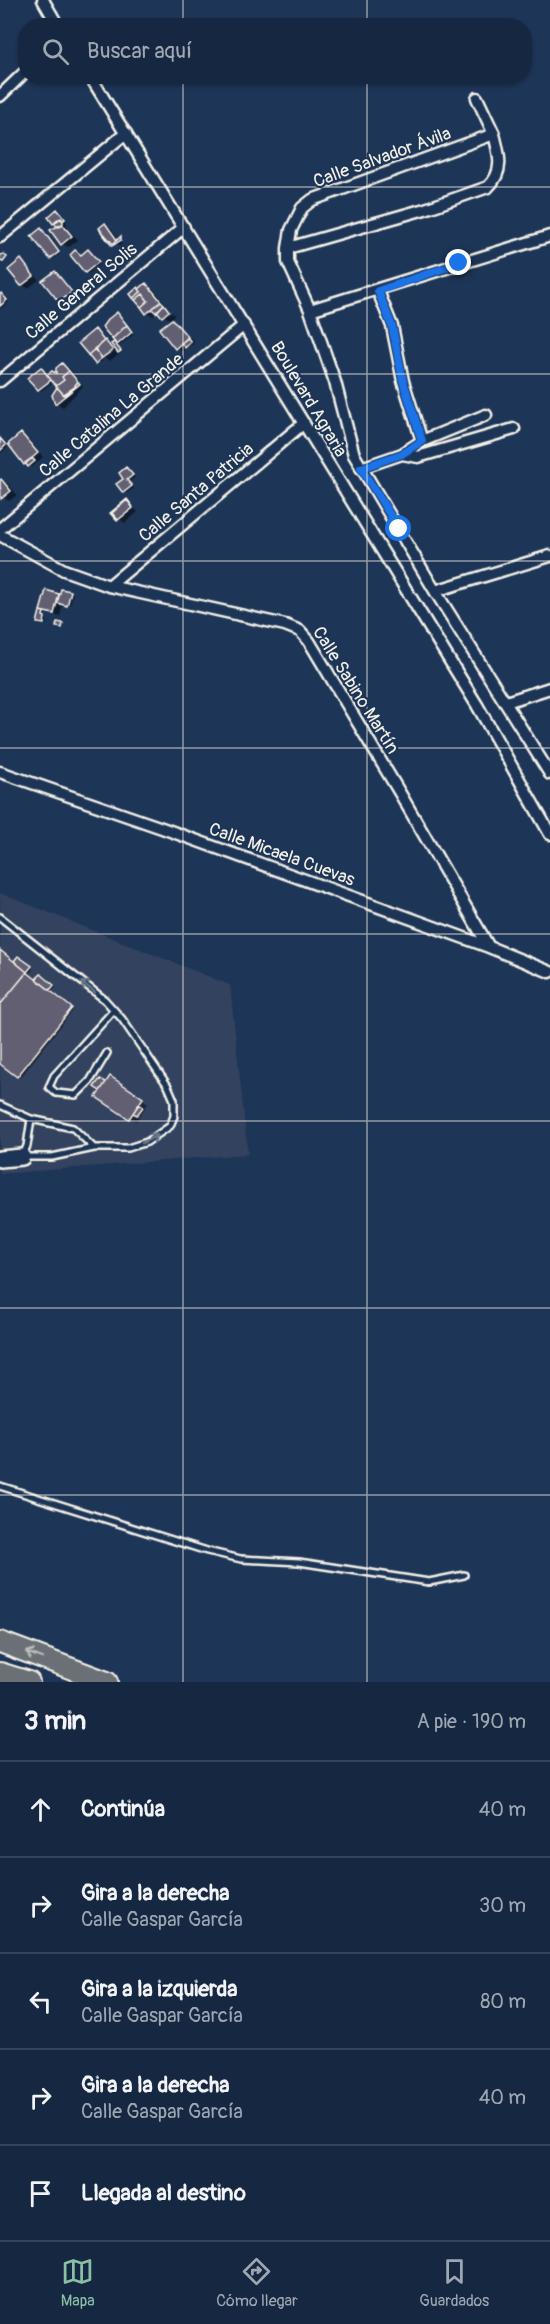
<!DOCTYPE html>
<html lang="es">
<meta charset="utf-8">
<style>
:root{--surface:#162841;--page:#1f3048;--text:#f1f3f6;--muted:#9ea6b1;--line:#35445a;--accent:#8abfa5}
body{margin:0;font-family:Pangolin,sans-serif;background:var(--page);color:var(--text)}
.stop{position:absolute;width:18px;height:18px;margin:-14px;border:4px solid #1a73e8;border-radius:50%;background:#fff}
.stop.end{background:#1a73e8;border-color:#fff;box-shadow:0 2px 6px #0008}
.list{margin:0;padding:0;list-style:none}
h2{display:flex;justify-content:space-between;align-items:center;height:78px;margin:0;padding:0 24px;font-size:26px}
h2 small{font-size:20px;font-weight:400;color:var(--muted)}
.list li{display:grid;grid-template-columns:39px 1fr auto;gap:18px;align-items:center;box-sizing:border-box;height:96px;padding:0 24px;border-top:2px solid var(--line)}
.list b{display:block;font-size:22px;white-space:nowrap}
.list p{margin:0;font-size:20px;white-space:nowrap;color:var(--muted)}
.list em{font-size:20px;font-style:normal;color:var(--muted)}
.icon{flex:none;width:33px;height:33px;fill:none;stroke:currentColor;stroke-width:2;stroke-linecap:round;stroke-linejoin:round}
.map{position:relative;flex:none;width:550px;height:1682px;overflow:hidden}
.search{position:absolute;background:var(--surface);box-shadow:0 2px 4px #0004;left:18px;right:18px;top:18px;height:66px;display:flex;align-items:center;gap:15px;box-sizing:border-box;padding:0 21px;border-radius:24px;color:var(--muted);font-size:22px}
.sheet{height:558px;background:var(--surface)}
nav{display:flex;justify-content:space-around;align-items:center;box-sizing:border-box;height:84px;border-top:2px solid var(--line);background:var(--surface);font-size:16px;color:var(--muted)}
nav a{display:grid;justify-items:center;gap:3px}
nav .on{color:var(--accent)}
.map>svg:first-child{display:block}
.built{fill:#32425f}
.shadow{fill:#0007}
.building{fill:#645f73;stroke:#f4f1e8;stroke-width:1.5}
.lines{fill:none;stroke-linecap:round;stroke-linejoin:round}
.lane-casing{stroke:#f4f1e8;stroke-width:10}
.street-casing{stroke:#f4f1e8;stroke-width:15}
.secondary-casing{stroke:#f4f1e8;stroke-width:20}
.highway-casing{stroke:#f4f1e8;stroke-width:24}
.lane{stroke:#1d3557;stroke-width:5}
.street{stroke:#1d3557;stroke-width:10}
.secondary{stroke:#1d3557;stroke-width:15}
.highway{stroke:#6a7074;stroke-width:20}
.oneway{stroke:#68778a}
.oneway2{stroke:#bdbdba}
.route{stroke:#1a73e8;stroke-width:8}
.grid{fill:none;stroke:#f4f1e8;stroke-width:1.5;stroke-opacity:0.55}
.labels{text-anchor:middle;stroke-width:4.5;stroke-linejoin:round;paint-order:stroke}
.street-label{font-size:18px;fill:#f4f1e8;stroke:#1d3557}
</style>
<div class="map">
<svg width="550" height="1682" viewBox="0 0 550 1682">
<rect width="100%" height="100%" fill="#1d3557"/>
<filter id="ink" filterUnits="userSpaceOnUse"><feTurbulence type="fractalNoise" baseFrequency=".0167" numOctaves="2"/><feDisplacementMap in="SourceGraphic" scale="12" xChannelSelector="R" yChannelSelector="G"/><feConvolveMatrix kernelMatrix="1 2 1 2 8 2 1 2 1" color-interpolation-filters="sRGB"/></filter>
<g filter="url(#ink)">
<path class="built" d="M0 893 230 985 248 1154 0 1174Z"/>
<path class="shadow" d="M57 211 68 223 66 222 68 229 78 240 69 247 62 244 54 222Z
M105 225 111 228 122 244 120 246 114 242Z
M41 229 60 254 53 259 51 258Z
M90 252 100 264 88 274 86 272 81 257Z
M21 261 27 265 39 280 28 288 22 285Z
M57 274 74 294 63 302 60 301Z
M146 285 152 288 167 305 165 307 175 315 169 319 159 311 153 316 147 312 139 290Z
M2 295 9 302 0 309V296Z
M117 314 123 318 134 334 118 347 123 352 109 361 96 353 95 356 103 361 96 364 80 343 95 331 111 346 116 342Z
M172 321 194 341 193 344 182 351 176 347Z
M62 365 69 368 83 386 63 407 57 403 54 395 59 387 54 381 41 391 39 389 41 369 48 376 57 375Z
M21 435 28 439 43 457 32 467 26 463Z
M0 438 8 447 0 454Z
M126 469 135 477 129 482 134 488 127 493 124 492Z
M2 481 8 484 17 495 9 501 0 495Z
M127 502 138 512 125 523 119 519Z
M47 592 60 596 70 592 73 594 70 605 63 603 60 617 44 611 45 619 47 620 46 625 39 622 44 611Z
M0 951 14 963 19 957 21 959 33 969 29 975 37 981 41 976 43 977 56 987 51 993 73 1010 20 1078 0 1062Z
M116 1081 148 1103 136 1121 98 1097 106 1084Z"/>
<path class="building" d="M57 209 65 219 63 221 61 218 53 224 48 217Z
M55 223a4 4 0 1 1 8 0a4 4 0 1 1-8 0Z
M105 223 117 240 113 244 99 228Z
M62 224 72 236 61 245 50 230Z
M41 228 59 252 50 259 31 236Z
M99 229 113 244 121 236V240L112 246Z
M88 249 99 262 85 273 70 255 75 250 81 255Z
M3 254 7 257 3 262 0 261V256Z
M21 259 34 276 21 286 8 270Z
M55 271 72 292 59 302 42 281Z
M146 283 161 301 146 314 141 307 148 301 143 294 135 300 133 298 141 292 139 289Z
M138 287 141 292 133 298 130 294Z
M1 293 7 300 0 306V294Z
M143 294 148 301 141 307 135 300Z
M161 301 164 304 156 313 152 309Z
M164 304 169 311 162 317 157 311Z
M117 312 127 325 112 339 102 327 107 320Z
M172 319 188 337 175 349 159 329Z
M127 325 132 332 117 345 112 339Z
M95 329 104 341 88 355 78 343Z
M188 338 191 342 185 348 181 343Z
M105 340 113 350 102 358 94 349Z
M114 342 121 351 118 353 111 344Z
M95 349 102 358 95 364 88 355Z
M62 363 69 371 62 377 64 380 56 386 47 375 52 371 56 373V368Z
M41 367 51 380 38 390 27 378Z
M69 371 78 382 75 385 76 386 64 395 56 386 64 380 62 377Z
M78 382 80 384 65 396 64 394 76 386 75 385Z
M57 387 65 396 55 404 52 395Z
M21 433 38 453 24 465 8 444Z
M0 438 6 445 0 451Z
M32 458 35 461 28 467 25 463Z
M126 467 133 475 127 480 132 486 123 493 116 484 123 479 119 473Z
M1 479 11 491 1 499 0 480Z
M127 499 133 507 127 500 112 513 118 520 117 521 110 513Z
M127 500 133 508 118 520 112 513Z
M61 589 71 591 67 606 57 603Z
M46 590 59 594 54 614 40 611Z
M40 611 44 612 43 616 45 617 44 624 37 623Z
M57 622 63 623 62 628 56 627Z
M0 950 27 972 0 1005Z
M18 956 32 966 27 972 14 961Z
M27 972 72 1008 17 1077 0 1064V1005Z
M41 974 54 985 50 990 36 979Z
M110 1076 143 1098 129 1119 96 1097Z
M100 1079 106 1082 100 1091 94 1087Z
M139 1104 143 1107 137 1115 133 1113Z"/>
<g class="lines">
<defs>
<path id="lane" d="M0 917 105 1000 122 1019 168 1086 174 1100V1116L170 1126 147 1142 128 1148H94
M107 1053 90 1081 76 1095 56 1093 49 1087 54 1076 114 1010
M0 1105 31 1119 27 1146 22 1157H52L94 1148 73 1128 31 1119
M0 1486 207 1551 241 1559 299 1562 429 1582 464 1575"/>
<path id="street" d="M43 0 58 26
M90 76 477 705 550 834
M0 96 26 71
M477 98 494 134 312 200 302 208 291 230 288 248V262L310 310 335 382 354 455 435 591 550 774
M0 237 126 133
M288 248 425 209 488 187C505 171 499 154 494 134
M378 291 392 326 403 381 422 441
M310 310 550 236
M0 381 184 227
M402 454 418 457 514 429
M361 468 402 454 422 441 486 415
M0 529 244 325
M0 535 64 570 109 586 285 625 300 631 309 641 401 795 489 947
M109 586 304 423
M435 591 550 556
M506 702 550 688
M0 772 162 828 489 947 550 972"/>
<path id="secondary" d="M0 1159 22 1157"/>
<path id="highway" d="M0 1642 107 1682
M0 1673 29 1682"/>
</defs>
<use href="#lane" class="lane-casing"/>
<use href="#street" class="street-casing"/>
<use href="#secondary" class="secondary-casing"/>
<use href="#highway" class="highway-casing"/>
<use href="#lane" class="lane"/>
<use href="#street" class="street"/>
<use href="#secondary" class="secondary"/>
<use href="#highway" class="highway"/>
</g>
<defs><path id="oneway-shaft" d="M-6 0H5M1.5-3L5.5 0L1.5 3" fill="none" stroke-width="1.6" stroke-linecap="round" stroke-linejoin="round" transform="scale(1.5)"/></defs>
<g class="oneway">
<use href="#oneway-shaft" transform="translate(88 987) rotate(-142)"/>
<use href="#oneway-shaft" transform="translate(150 1139) rotate(-27)"/>
</g>
<use class="oneway2" href="#oneway-shaft" transform="translate(34 1655) rotate(-160)"/>
</g>
<g class="lines" filter="url(#ink)">
<path class="route" d="M399 529 361 468 402 454 422 441 403 381 392 326 378 291 459 263"/>
</g>
<path class="grid" d="M183 0V26M367 0V26M183 76V1682M367 76V1682M0 187H550M0 374H550M0 561H550M0 748H550M0 934H550M0 1121H550M0 1308H550M0 1495H550"/>
<g class="labels">
<g class="street-label">
<text transform="translate(382 157) rotate(-20)" y="6">Calle Salvador Ávila</text>
<text transform="translate(81 291) rotate(-40)" y="6">Calle General Solis</text>
<text transform="translate(309 399) rotate(59)" y="6">Boulevard Agraria</text>
<text transform="translate(111 415) rotate(-40)" y="6">Calle Catalina La Grande</text>
<text transform="translate(196 492) rotate(-40)" y="6">Calle Santa Patricia</text>
<text transform="translate(356 690) rotate(58)" y="6">Calle Sabino Martín</text>
<text transform="translate(282 854) rotate(20)" y="6">Calle Micaela Cuevas</text>
</g>
</g>
</svg>
<div class="stop" style="left:399px;top:529px"></div>
<div class="stop end" style="left:459px;top:263px"></div>
<div class="search"><svg class="icon" aria-label="search" viewBox="0 0 24 24"><circle cx="10" cy="10" r="6"/><path d="M15 15l6 6"/></svg>Buscar aquí</div>
</div>
<section class="sheet">
<h2>3 min<small>A pie · 190 m</small></h2>
<ul class="list">
<li><svg class="icon" aria-label="ahead" viewBox="0 0 24 24"><path d="M12 20V5M6 11l6-6 6 6"/></svg><div><b>Continúa</b></div><em>40 m</em></li>
<li><svg class="icon" aria-label="right" viewBox="0 0 24 24"><path d="M7 20v-9h11M14 6l5 5-5 5"/></svg><div><b>Gira a la derecha</b><p>Calle Gaspar García</p></div><em>30 m</em></li>
<li><svg class="icon" aria-label="left" viewBox="0 0 24 24"><path d="M17 20v-9H6M10 6l-5 5 5 5"/></svg><div><b>Gira a la izquierda</b><p>Calle Gaspar García</p></div><em>80 m</em></li>
<li><svg class="icon" aria-label="right" viewBox="0 0 24 24"><path d="M7 20v-9h11M14 6l5 5-5 5"/></svg><div><b>Gira a la derecha</b><p>Calle Gaspar García</p></div><em>40 m</em></li>
<li><svg class="icon" aria-label="arrive" viewBox="0 0 24 24"><path d="M6 21V4h12l-3 4 3 4H6"/></svg><div><b>Llegada al destino</b></div></li>
</ul>
</section>
<nav>
<a class="on"><svg class="icon" aria-label="map" viewBox="0 0 24 24"><path d="M3 6l6-2 6 2 6-2v14l-6 2-6-2-6 2zM9 4v14M15 6v14"/></svg>Mapa</a>
<a><svg class="icon" aria-label="directions" viewBox="0 0 24 24"><path d="M12 3l9 9-9 9-9-9zM9 14v-3h6M13 9l2 2-2 2"/></svg>Cómo llegar</a>
<a><svg class="icon" aria-label="saved" viewBox="0 0 24 24"><path d="M7 4h10v16l-5-4-5 4z"/></svg>Guardados</a>
</nav>
